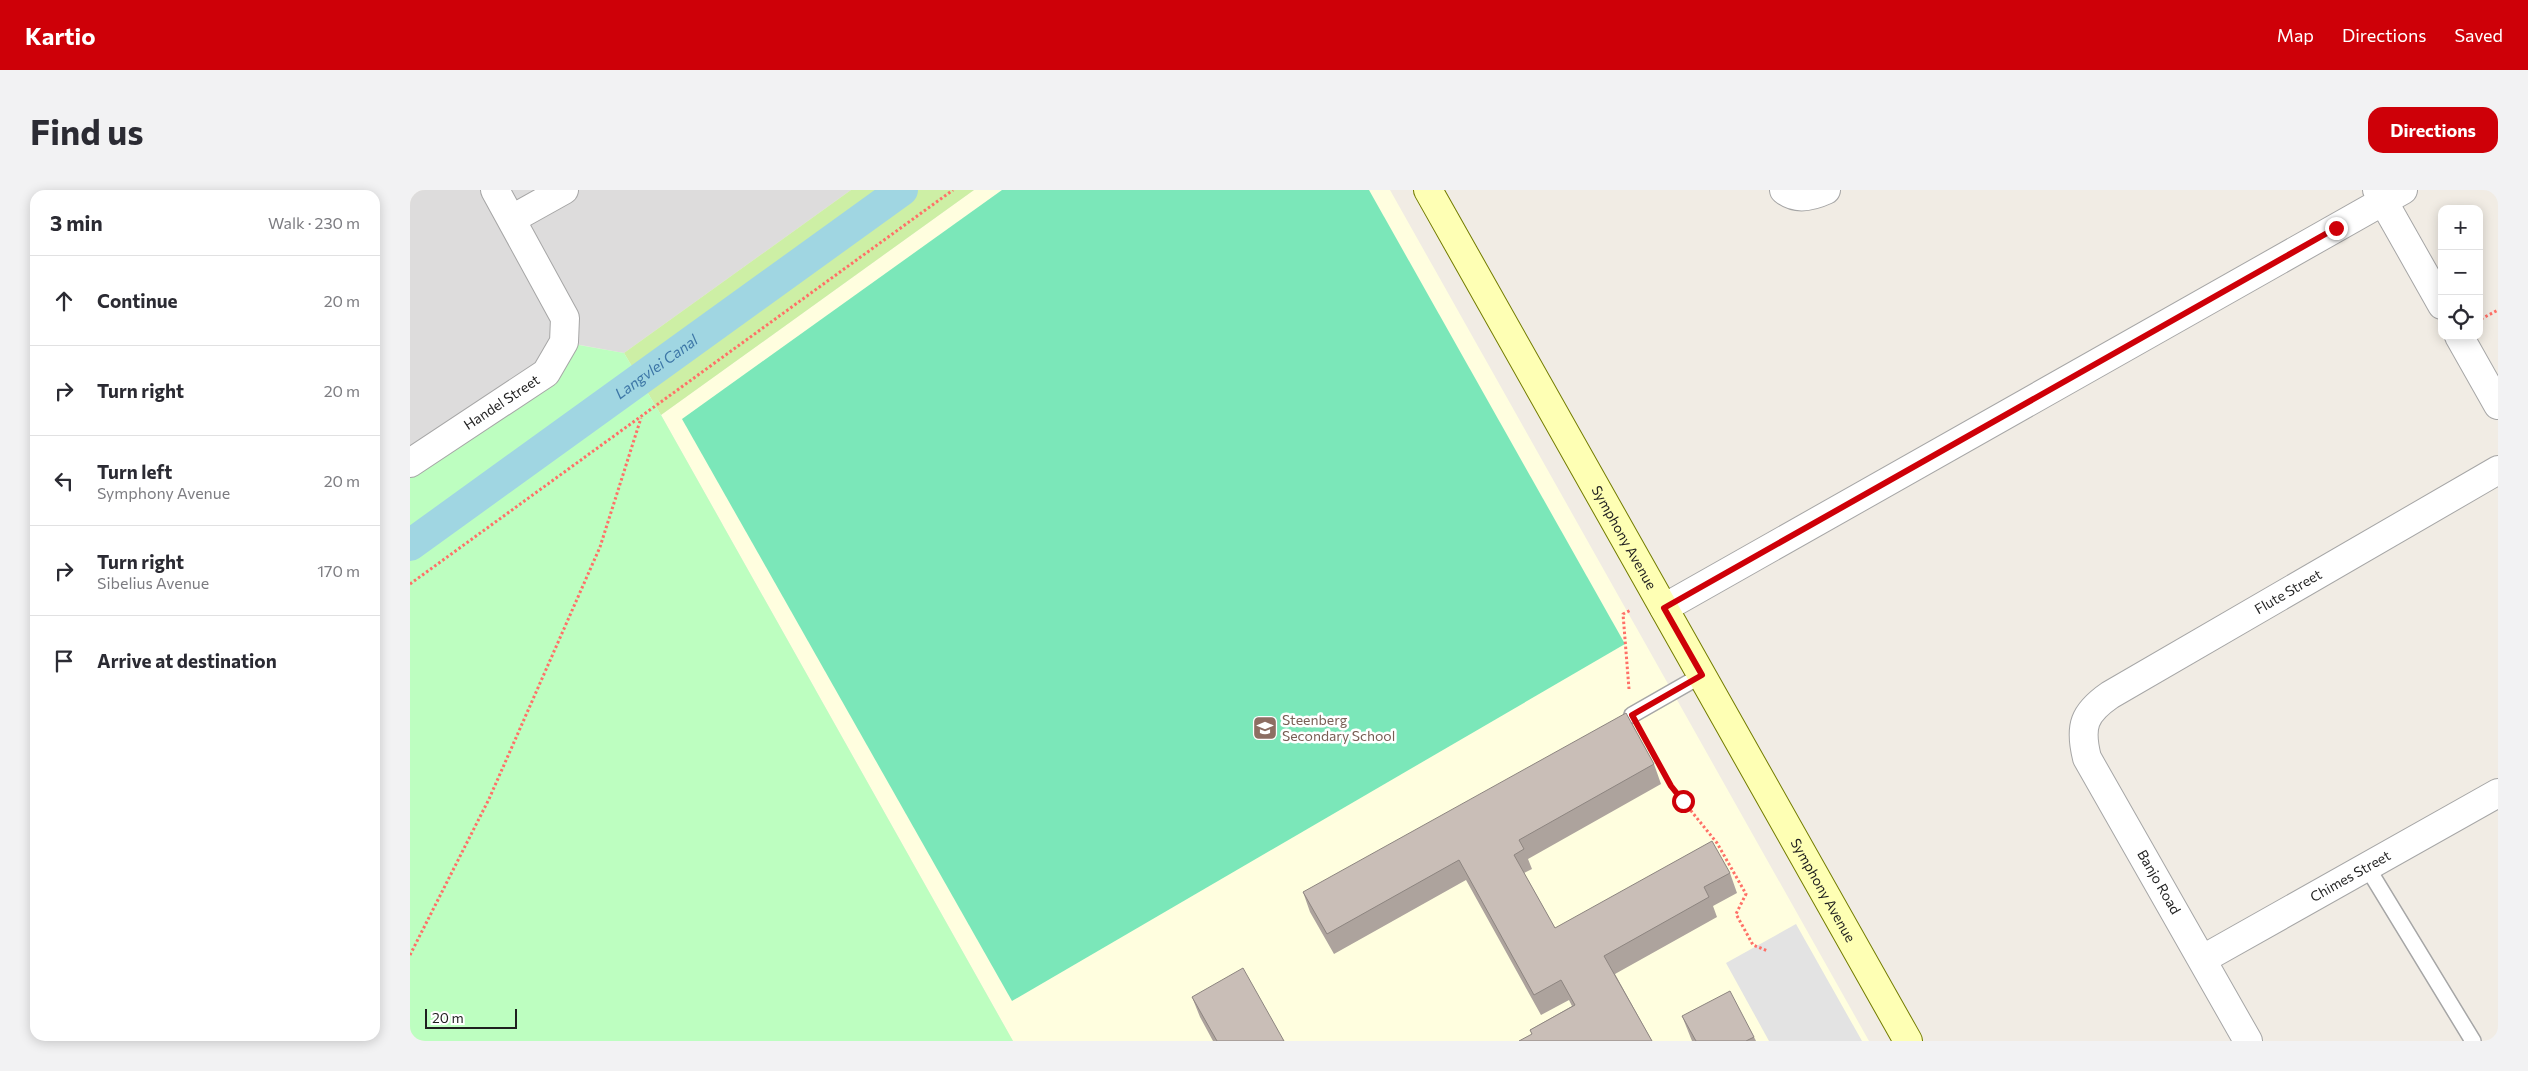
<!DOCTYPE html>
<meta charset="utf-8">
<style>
:root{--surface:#fff;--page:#f2f2f3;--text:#2b2b33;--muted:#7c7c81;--line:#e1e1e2;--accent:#ce0008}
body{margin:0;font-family:Commissioner,sans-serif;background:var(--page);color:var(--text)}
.controls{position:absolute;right:15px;top:15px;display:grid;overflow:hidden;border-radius:10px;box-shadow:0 2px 12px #0003}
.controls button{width:45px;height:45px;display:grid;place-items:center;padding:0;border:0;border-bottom:1px solid var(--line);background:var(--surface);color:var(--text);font:25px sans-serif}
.scale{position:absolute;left:15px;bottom:12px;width:92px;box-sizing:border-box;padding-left:5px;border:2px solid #1f1f1f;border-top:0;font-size:14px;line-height:18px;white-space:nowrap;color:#1f1f1f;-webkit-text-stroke:4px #fff;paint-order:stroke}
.stop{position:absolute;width:15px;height:15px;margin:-11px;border:4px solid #ce0008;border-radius:50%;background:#fff}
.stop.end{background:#ce0008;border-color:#fff;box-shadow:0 1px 5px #0008}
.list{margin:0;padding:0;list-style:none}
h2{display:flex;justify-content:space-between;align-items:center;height:65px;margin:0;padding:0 20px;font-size:21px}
h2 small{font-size:16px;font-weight:400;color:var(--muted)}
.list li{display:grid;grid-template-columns:32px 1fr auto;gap:15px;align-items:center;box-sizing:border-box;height:90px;padding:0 20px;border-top:1px solid var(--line)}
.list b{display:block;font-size:19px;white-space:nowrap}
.list p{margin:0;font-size:16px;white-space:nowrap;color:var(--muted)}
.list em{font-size:16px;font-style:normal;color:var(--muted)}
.icon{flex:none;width:28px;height:28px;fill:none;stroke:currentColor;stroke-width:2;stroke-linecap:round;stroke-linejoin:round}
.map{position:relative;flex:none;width:2088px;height:851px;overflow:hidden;border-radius:15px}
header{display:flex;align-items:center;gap:30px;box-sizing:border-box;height:70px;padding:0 25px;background:var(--accent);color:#fff}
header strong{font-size:24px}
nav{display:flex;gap:28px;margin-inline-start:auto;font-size:18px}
.intro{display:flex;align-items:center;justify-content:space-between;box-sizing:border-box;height:120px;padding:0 30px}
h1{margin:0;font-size:35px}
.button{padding:12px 22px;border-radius:15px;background:var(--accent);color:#fff;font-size:18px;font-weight:700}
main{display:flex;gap:30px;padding:0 30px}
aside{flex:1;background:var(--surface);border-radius:15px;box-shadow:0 2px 12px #0003}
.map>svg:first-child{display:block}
.residential{fill:#dddcdc}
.education{fill:#fffedf}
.grass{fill:#cdefa5}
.park{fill:#bdfec0}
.pitch{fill:#7be7b9}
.parking{fill:#e3e3e3}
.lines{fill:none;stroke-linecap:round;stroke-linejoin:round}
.canal{stroke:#a0d6e2;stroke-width:32}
.lane-casing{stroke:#a6a6a6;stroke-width:18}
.street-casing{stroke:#a6a6a6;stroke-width:30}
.secondary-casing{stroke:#737c00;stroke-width:30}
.path{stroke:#ff7067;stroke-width:3;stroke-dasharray:2.5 2.5;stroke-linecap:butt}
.lane{stroke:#fff;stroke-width:15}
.street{stroke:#fff;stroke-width:28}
.secondary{stroke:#feffb4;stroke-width:28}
.wall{fill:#ada39d}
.building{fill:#c9beb7;stroke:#8d8580}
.route{stroke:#ce0008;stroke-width:6}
.labels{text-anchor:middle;stroke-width:5;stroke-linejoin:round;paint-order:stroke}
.street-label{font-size:14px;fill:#1f1f1f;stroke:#fff}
.education-label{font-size:14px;fill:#785e54;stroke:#fff;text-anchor:start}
.water-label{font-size:15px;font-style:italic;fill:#3d77a7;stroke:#fff}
</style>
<header>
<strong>Kartio</strong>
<nav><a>Map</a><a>Directions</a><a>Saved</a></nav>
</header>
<div class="intro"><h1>Find us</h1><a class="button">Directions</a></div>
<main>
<aside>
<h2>3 min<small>Walk · 230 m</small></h2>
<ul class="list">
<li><svg class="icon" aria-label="ahead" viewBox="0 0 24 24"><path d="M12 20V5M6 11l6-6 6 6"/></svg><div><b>Continue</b></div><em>20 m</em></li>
<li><svg class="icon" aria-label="right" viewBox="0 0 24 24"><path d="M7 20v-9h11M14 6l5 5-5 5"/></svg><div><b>Turn right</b></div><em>20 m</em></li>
<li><svg class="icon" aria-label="left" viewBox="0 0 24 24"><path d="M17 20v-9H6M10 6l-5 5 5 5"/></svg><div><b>Turn left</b><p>Symphony Avenue</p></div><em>20 m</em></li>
<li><svg class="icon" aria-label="right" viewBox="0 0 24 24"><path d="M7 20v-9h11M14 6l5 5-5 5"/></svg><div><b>Turn right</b><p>Sibelius Avenue</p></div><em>170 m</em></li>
<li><svg class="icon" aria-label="arrive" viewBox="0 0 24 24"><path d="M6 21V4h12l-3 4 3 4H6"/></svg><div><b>Arrive at destination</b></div></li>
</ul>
</aside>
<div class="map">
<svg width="2088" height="851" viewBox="0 0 2088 851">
<rect width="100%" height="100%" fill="#f1ece4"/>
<path class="residential" d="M0 0H441L214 163 154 152 0 273Z"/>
<path class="education" d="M564 0H980L1459 851H603L251 225Z"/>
<path class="grass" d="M441 0H564L251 225 214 163Z"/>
<path class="park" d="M163 154 214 163 251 225 603 851H0V283Z"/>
<path class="pitch" d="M592 0H959L1215 454 602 811 272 229Z"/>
<path class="parking" d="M1386 734 1452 851H1359L1316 773Z"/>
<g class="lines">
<path class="canal" id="s1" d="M0 355 492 0"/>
<defs>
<path id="lane" d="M1222 525 1292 485
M1957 677 2063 851"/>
<g id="street">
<path d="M1374 0C1387 11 1403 6 1416 0"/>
<path d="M1967 0 2032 115"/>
<path d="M102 29 154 0"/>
<path d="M2049 146 2088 215"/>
<path id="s2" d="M0 273 136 183 154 152 155 128 85 0"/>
<path d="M1254 418 1993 0"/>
<path id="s3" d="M1793 769 2088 603"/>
<path id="s4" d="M1838 851 1677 568C1669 536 1674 523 1700 505L2088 280"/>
</g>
<g id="secondary">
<path id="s5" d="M1018 0 1498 851"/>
</g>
</defs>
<use href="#lane" class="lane-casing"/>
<use href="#street" class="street-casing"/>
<use href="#secondary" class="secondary-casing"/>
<path class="path" d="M2071 129 2088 120
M0 394 543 0
M1219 499 1213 424 1221 420
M1232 545 1261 596 1307 653 1336 704 1326 724 1343 755 1358 761
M0 765 79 609 190 357 231 228"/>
<use href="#lane" class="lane"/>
<use href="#street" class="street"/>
<use href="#secondary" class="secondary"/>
</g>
<path class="wall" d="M1244 574 1251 594 1118 669 1122 679 1114 683 1145 738 1320 683 1327 703 1303 716 1307 727 1205 784 1242 851 1122 844 1120 840 1162 816 1159 810 1131 825 1056 690 924 764 900 722 893 702Z
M782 807 874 851H803L790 827Z
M1272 826 1344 847 1346 851H1282Z"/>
<path class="building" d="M1216 523 1244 574 1109 650 1114 659 1104 665 1145 738 1302 651 1320 683 1294 697 1299 707 1194 766 1242 851H1109L1122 844 1120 840 1165 815 1151 790 1124 805 1049 670 917 744 893 702Z
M833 778 874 851H807L782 807Z
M1320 801 1344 847 1336 851H1286L1272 826Z"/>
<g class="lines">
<path class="route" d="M1273 611 1261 596 1222 525 1292 485 1254 418 1926 38"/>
</g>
<defs>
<symbol id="school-square" viewBox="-11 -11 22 22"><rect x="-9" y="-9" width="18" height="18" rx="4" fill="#8d6e63" stroke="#fff"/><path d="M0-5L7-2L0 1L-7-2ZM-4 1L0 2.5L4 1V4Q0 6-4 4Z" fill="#fff"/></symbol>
</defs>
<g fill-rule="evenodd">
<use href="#school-square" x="841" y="524" width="28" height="28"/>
</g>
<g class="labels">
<g class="street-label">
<text dy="5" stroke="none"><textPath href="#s2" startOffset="110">Handel Street</textPath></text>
<text dy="5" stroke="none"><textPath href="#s5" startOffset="399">Symphony Avenue</textPath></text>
<text dy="5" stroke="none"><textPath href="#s4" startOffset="605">Flute Street</textPath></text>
<text dy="5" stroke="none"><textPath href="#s3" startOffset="169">Chimes Street</textPath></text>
<text transform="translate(1749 692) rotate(60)" y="5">Banjo Road</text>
<text dy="5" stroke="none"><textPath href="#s5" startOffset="804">Symphony Avenue</textPath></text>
</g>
<g class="education-label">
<text x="872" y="535">Steenberg<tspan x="872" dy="16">Secondary School</tspan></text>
</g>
<g class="water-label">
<text dy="5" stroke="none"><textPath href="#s1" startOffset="304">Langvlei Canal</textPath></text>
</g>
</g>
</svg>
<div class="controls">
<button>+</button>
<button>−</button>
<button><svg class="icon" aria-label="locate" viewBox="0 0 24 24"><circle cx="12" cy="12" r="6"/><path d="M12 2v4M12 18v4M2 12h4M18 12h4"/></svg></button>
</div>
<div class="scale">20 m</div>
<div class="stop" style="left:1273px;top:611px"></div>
<div class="stop end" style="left:1926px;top:38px"></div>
</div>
</main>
